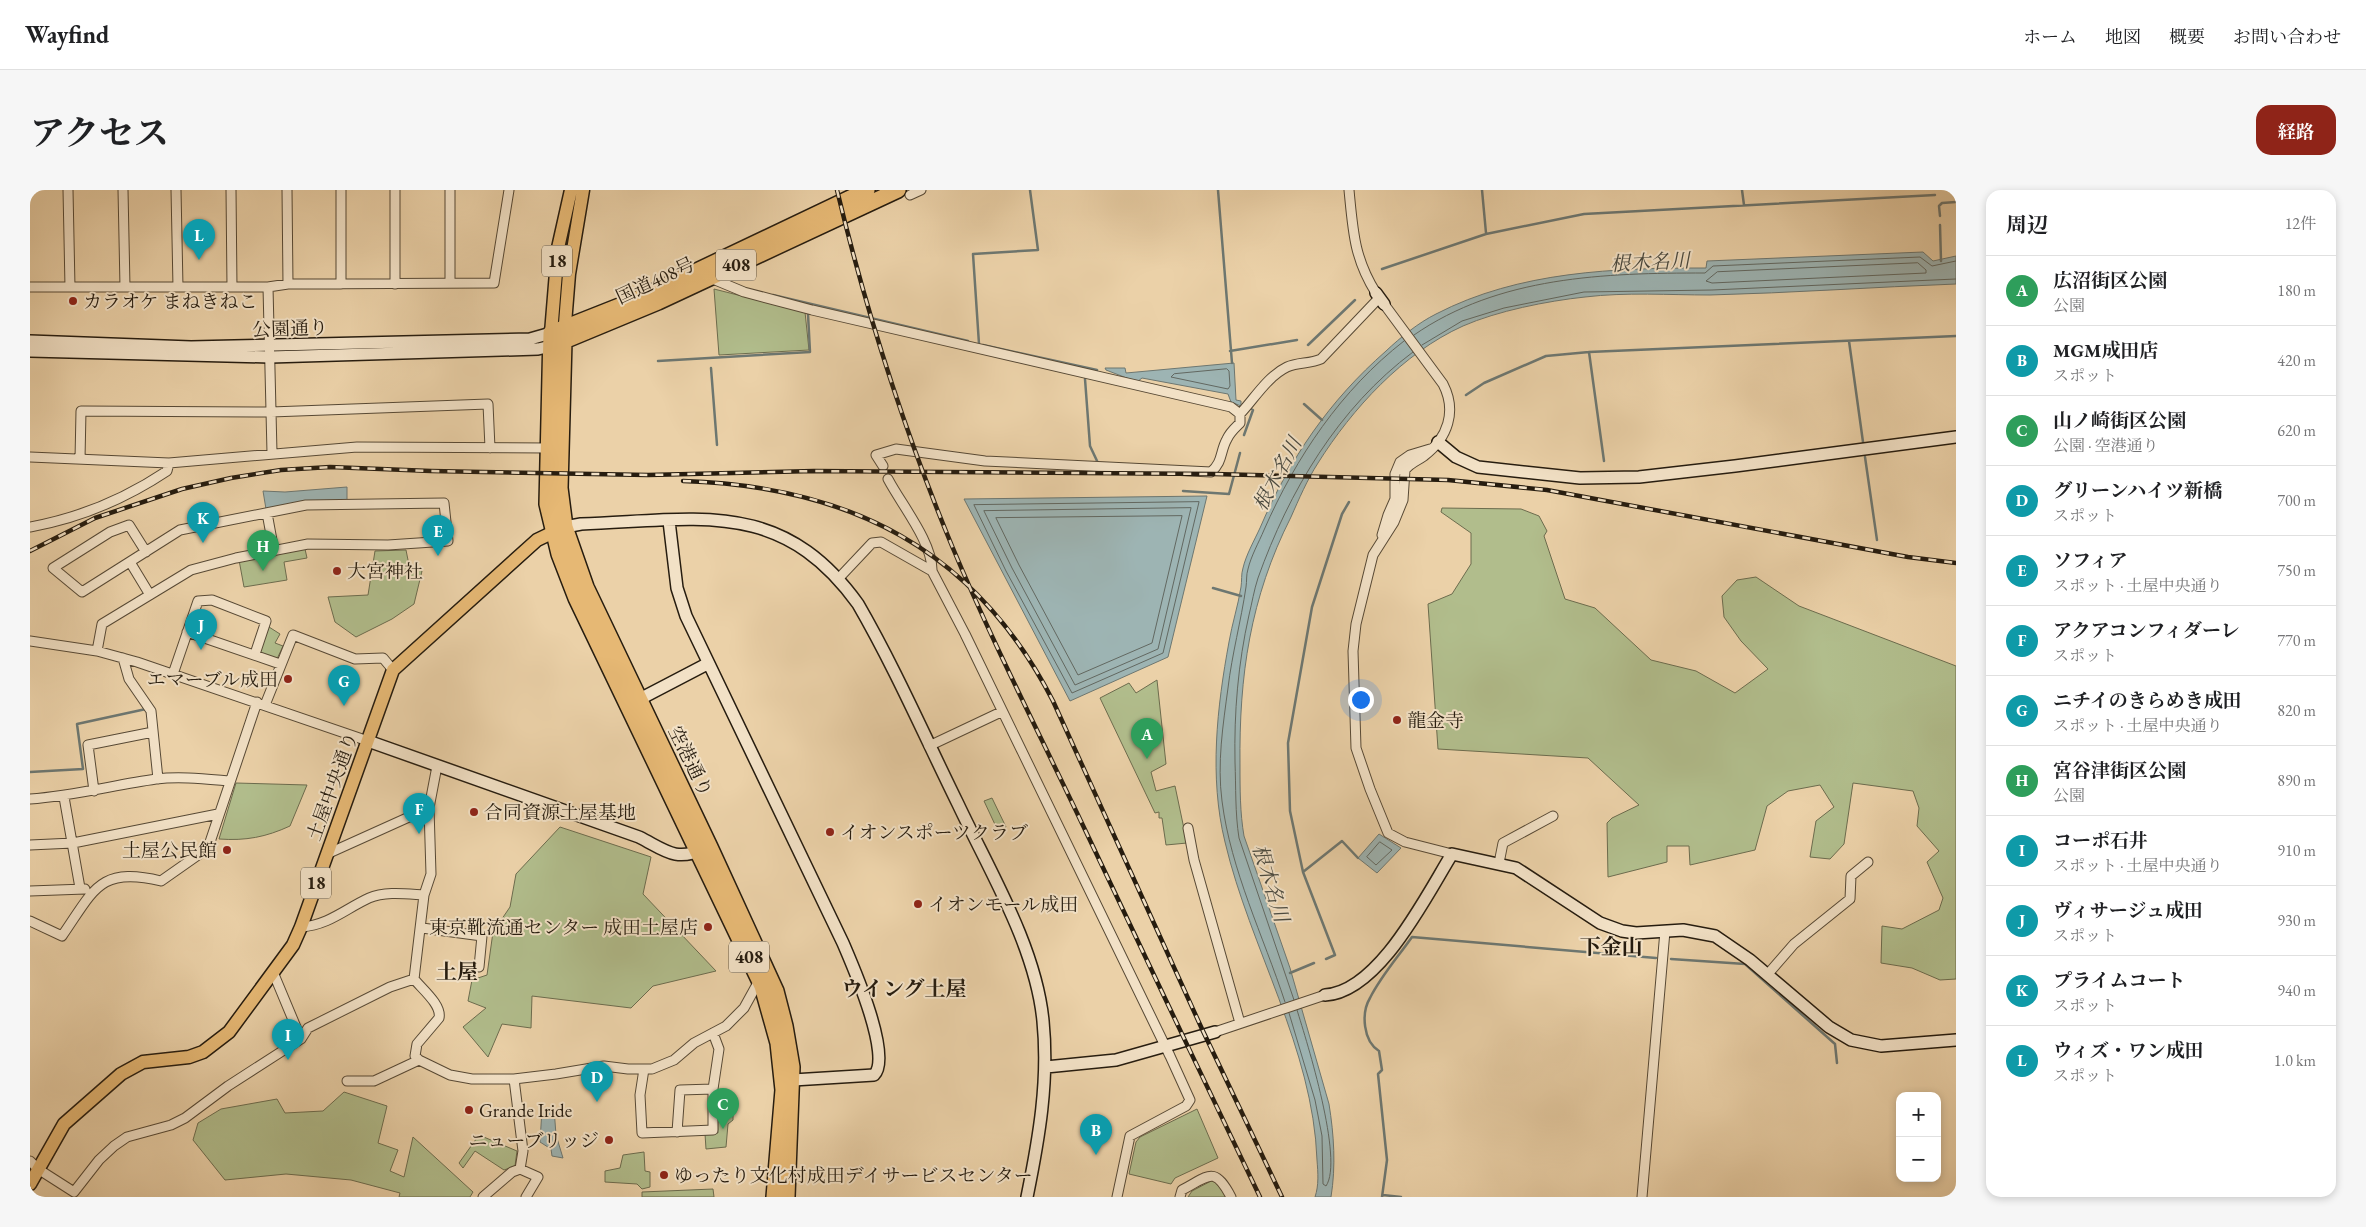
<!DOCTYPE html>
<html lang="ja">
<meta charset="utf-8">
<style>
:root{--surface:#fff;--page:#f6f6f6;--text:#202124;--muted:#757577;--line:#e0e0e0;--accent:#8f2418}
body{margin:0;font-family:"EB Garamond","Noto Serif JP",serif;background:var(--page);color:var(--text)}
.controls{position:absolute;right:15px;bottom:15px;display:grid;overflow:hidden;border-radius:10px;box-shadow:0 2px 8px #0003}
.controls button{width:45px;height:45px;display:grid;place-items:center;padding:0;border:0;border-bottom:1px solid var(--line);background:var(--surface);color:var(--text);font:25px sans-serif}
.you{position:absolute;left:1330px;top:509px;width:18px;height:18px;margin:-12px;border:4px solid #fff;border-radius:50%;background:#1a73e8;box-shadow:0 0 0 8px #1a73e833}
.badge{display:grid;place-items:center;width:32px;height:32px;border-radius:50%;background:var(--accent);color:#fff;font-size:16px;font-weight:700}
.pin{position:absolute;translate:-50% -41px;filter:drop-shadow(0 1px 2px #0008)}
.pin::after{content:'';position:absolute;top:26px;width:18px;height:15px;background:inherit;clip-path:polygon(0 0,100% 0,50% 100%)}
.list{margin:0;padding:0;list-style:none}
h2{display:flex;justify-content:space-between;align-items:center;height:65px;margin:0;padding:0 20px;font-size:21px}
h2 small{font-size:16px;font-weight:400;color:var(--muted)}
.list li{display:grid;grid-template-columns:32px 1fr auto;gap:15px;align-items:center;box-sizing:border-box;height:70px;padding:0 20px;border-top:1px solid var(--line)}
.list b{display:block;font-size:19px;white-space:nowrap}
.list p{margin:0;font-size:16px;white-space:nowrap;color:var(--muted)}
.list em{font-size:16px;font-style:normal;color:var(--muted)}
.map{position:relative;flex:none;width:1926px;height:1007px;overflow:hidden;border-radius:15px}
header{display:flex;align-items:center;gap:30px;box-sizing:border-box;height:70px;padding:0 25px;background:var(--surface);border-bottom:1px solid var(--line)}
header strong{font-size:24px}
nav{display:flex;gap:28px;margin-inline-start:auto;font-size:18px}
.intro{display:flex;align-items:center;justify-content:space-between;box-sizing:border-box;height:120px;padding:0 30px}
h1{margin:0;font-size:35px}
.button{padding:12px 22px;border-radius:15px;background:var(--accent);color:#fff;font-size:18px;font-weight:700}
main{display:flex;gap:30px;padding:0 30px}
aside{flex:1;background:var(--surface);border-radius:15px;box-shadow:0 2px 8px #0003}
.map>svg:first-child{display:block}
.green{fill:#b1bd8c;stroke:#6c6c4e}
.water{fill:#9db4b3;stroke:#6d7771}
.lines{fill:none;stroke-linecap:round;stroke-linejoin:round}
.shore{stroke:#626861;stroke-width:1}
.stream{stroke:#6d7771;stroke-width:2.5}
.street-casing{stroke:#574935;stroke-width:11}
.secondary-casing{stroke:#261c0f;stroke-width:14}
.primary-casing{stroke:#261c0f;stroke-width:15}
.highway-casing{stroke:#261c0f;stroke-width:18}
.street{stroke:#f2e1c6;stroke-width:9}
.secondary{stroke:#f2e1c6;stroke-width:11}
.primary{stroke:#e6b874;stroke-width:12}
.highway{stroke:#e6b874;stroke-width:15}
.rail-casing{stroke:#261c0f;stroke-width:4.5}
.rail{stroke:#f2e1c6;stroke-width:2.5;stroke-dasharray:8;stroke-linecap:butt}
.poi-dot{fill:#8f2418;stroke:#f2e1c6;stroke-width:2}
.labels{text-anchor:middle;stroke-width:4;stroke-linejoin:round;paint-order:stroke}
.shield{fill:#f2e1c6;stroke:#635746;stroke-width:1}
.shield-label{font-size:18px;font-weight:bold;fill:#261c0f}
.street-label{font-size:19px;fill:#261c0f;stroke:#f2e1c6}
.poi-label{font-size:19px;fill:#261c0f;stroke:#f2e1c6;text-anchor:start}
.water-label{font-size:20px;font-style:italic;fill:#4a4a40;stroke:#f2e1c6}
.quarter-label{font-size:21px;font-weight:bold;fill:#261c0f;stroke:#f2e1c6}
</style>
<header>
<strong>Wayfind</strong>
<nav><a>ホーム</a><a>地図</a><a>概要</a><a>お問い合わせ</a></nav>
</header>
<div class="intro"><h1>アクセス</h1><a class="button">経路</a></div>
<main>
<div class="map">
<svg width="1926" height="1007" viewBox="0 0 1926 1007">
<rect width="100%" height="100%" fill="#ebd1a8"/>
<filter id="stains"><feTurbulence type="fractalNoise" baseFrequency=".004" numOctaves="4"/><feColorMatrix values="0 0 0 0 .2 0 0 0 0 .09 0 0 0 0 .02 0 0 0 .5 -.17"/></filter>
<radialGradient id="worn" r=".72"><stop offset=".6" stop-color="#630" stop-opacity="0"/><stop offset="1" stop-color="#630" stop-opacity=".3"/></radialGradient>
<path class="green" d="M684 99 775 122 779 160 689 165Z
M1412 318 1491 319 1509 326 1517 341 1514 346 1535 409 1565 418 1621 470 1666 481 1705 503 1738 479 1711 451 1694 427 1692 406 1707 390 1726 387 1769 416 1926 476V789L1910 790 1882 778 1851 773 1852 736 1872 739 1909 720 1913 708 1897 672 1909 661 1887 636 1889 618 1883 601 1823 593 1814 654 1800 669 1780 667 1786 631 1804 617 1790 595 1758 601 1737 616 1725 660 1660 675 1659 656H1637V672L1578 687 1577 633 1582 628 1609 615 1558 568 1408 559 1398 414 1422 404 1441 374V343L1411 322Z
M275 359 277 368 254 372 257 390 214 397 209 370Z
M376 360 379 375 392 381 384 414 362 429 326 447 305 432 298 407 338 405 345 361Z
M239 437 250 444 245 453 253 456 247 469 229 463Z
M1127 490 1136 574 1121 582 1126 601 1145 596 1157 653 1136 655 1132 628H1129V622L1125 623 1070 508 1099 493 1106 503Z
M206 593 277 595 260 636C236 647 216 651 189 649Z
M962 608 976 637 968 641 954 611Z
M530 637 621 667 613 704 686 781 623 796 601 818 502 806 501 838 472 834 458 867 433 837 456 818 438 811 442 790 457 785 463 742 480 717 486 684Z
M314 902 357 916 348 953 368 960 360 981 374 987 383 947 443 1002 440 1007H369L370 1003 321 990 256 984 195 990 163 950 168 933 191 919 247 909 255 923 293 921Z
M1167 919 1188 968 1145 988 1141 994 1099 984 1106 952 1110 947Z
M703 922V930L698 934 696 957 676 959 675 944 688 943 687 924Z
M449 945 487 961 485 976 474 980 445 961 433 978 429 973Z
M614 962 615 981 620 982V997L612 999 607 994 575 992V981L590 978 593 965Z
M1183 990 1189 991 1196 1007H1158L1162 1001Z
M683 999 684 1007H612V1002Z"/>
<path class="water" d="M1893 62 1903 71 1926 66V94C1844 97 1762 103 1680 105 1639 105 1596 102 1555 107 1517 111 1467 121 1433 136 1373 163 1322 219 1288 273 1277 290 1269 309 1261 327 1220 408 1209 486 1210 575 1210 599 1210 623 1214 646L1260 778 1299 914C1304 945 1306 976 1301 1007H1285C1289 995 1288 983 1287 970 1283 858 1220 758 1195 652 1179 587 1187 517 1199 452 1202 434 1208 416 1211 397 1212 391 1211 384 1213 378 1216 365 1224 351 1230 338 1260 268 1299 211 1356 161 1371 147 1388 133 1406 124 1489 81 1585 78 1676 78L1677 71Z
M1204 173 1206 210 1211 211V216L1201 212 1198 204 1112 188 1107 192 1076 180 1075 178H1095L1096 183Z
M317 297V311H276L236 319 233 301 255 302Z
M1177 306 1138 467 1040 511 934 309Z
M1349 644 1371 658 1347 683 1328 668Z
M524 918 526 945 533 968 522 966 521 959 510 952 512 919Z"/>
<g class="lines">
<path class="shore" d="M1888 73 1896 80V83L1682 93 1676 91 1687 82Z
M1384 145C1469 86 1575 83 1675 83L1683 76 1890 67 1902 76 1926 71
M1392 155 1432 131 1474 118 1554 102 1682 100 1926 89
M1197 179 1199 181 1200 196 1198 199 1141 187 1144 184Z
M1169 312 1133 463 1042 503 976 381 944 315Z
M1161 318 1128 459 1045 495 982 378 954 321Z
M1152 326 1122 453 1048 485 989 375 966 328Z
M1350 652 1362 660 1346 675 1337 667Z
M1264 810 1209 648C1205 623 1206 597 1205 572 1204 522 1208 474 1219 425 1222 413 1224 400 1228 388 1259 301 1308 218 1383 162
M1255 812C1233 745 1201 681 1192 611 1187 573 1193 535 1198 498 1202 464 1211 431 1216 397 1217 391 1216 385 1218 379 1221 366 1229 352 1234 340 1266 267 1311 200 1374 151
M1259 823 1285 910 1292 946 1293 994 1296 996C1314 970 1277 852 1267 820"/>
<path class="stream" d="M1188 0 1202 173
M1452 0 1456 43
M1712 0 1714 15
M1910 26 1909 16 1912 13 1926 12
M1910 35 1911 71
M1352 79 1456 44 1554 24 1905 5
M743 105 938 151
M1819 151 1833 252
M949 154 943 64 1008 60 1000 0
M953 155 1067 180
M1278 155 1325 110
M1200 161 1267 150
M1559 162 1574 271
M628 171 780 162 778 124
M681 178 687 255
M1055 189 1060 256 1068 273
M1436 205 1454 193 1516 166 1559 162 1926 146
M1274 214 1292 230
M1214 245 1223 220 1219 218
M1835 267 1847 350
M1153 301 1199 304 1210 263
M1183 398 1211 406
M0 582 53 579 47 534 116 519
M1273 682 1260 621 1258 553 1282 417 1312 324 1319 312
M1296 769 1305 765 1273 682 1312 651 1328 668
M1641 769 1715 774 1805 854 1807 873
M1260 783 1284 773
M1353 1005 1371 1007
M1352 1007 1357 970 1348 884 1352 880 1349 861C1333 851 1331 823 1340 808 1351 786 1368 767 1382 747L1626 768"/>
<defs>
<path id="street" d="M38 0 40 97
M93 0 95 97
M146 0 148 97
M201 0 202 97
M257 0 258 94
M311 0V94
M365 0V94
M420 0V93
M1319 0C1323 41 1324 68 1346 103
M880 5 891 0
M678 87 714 102 782 120 1201 217 1210 224
M0 97H238L258 94 464 93 479 0
M238 97 242 263
M1354 114 1413 194C1427 221 1418 248 1394 266 1387 271 1380 273 1375 280L1373 310 1364 332 1343 365 1326 434 1323 461 1326 558 1340 599 1358 643 1375 652 1422 664
M0 267 139 273 327 257 517 258
M50 269 51 221 241 222 458 214 460 258
M853 276 846 265 866 259 955 271 1181 282C1193 272 1190 261 1197 249 1200 242 1205 238 1210 233V224C1224 209 1238 186 1257 177 1268 172 1280 174 1291 169L1349 108
M858 289C871 314 903 353 902 381
M237 323 244 361
M0 337C50 328 95 309 137 281L139 273
M1352 345 1358 325 1365 309V284L1370 272 1380 265 1400 259
M100 372 120 405
M809 388 842 353 851 352 902 381 935 444 1140 866 1160 910 1156 916 1100 946 1087 1007
M157 442 250 474
M0 451 67 461 107 472 338 551
M67 461 72 434 161 380 206 368 278 354 358 355 418 351 414 313 276 315 150 340 52 402 23 378 80 342 99 335 116 362
M93 468 99 489 121 521 128 589
M143 484 168 411 182 410 236 431 225 464
M235 515 263 445 325 469 353 468 363 480
M899 556 971 522
M64 601 58 555 123 542
M34 607 50 698
M0 609C43 606 84 595 126 589 150 586 176 589 200 591
M1158 638 1164 670 1210 833
M0 655 43 653 188 624
M297 664 399 618
M1469 673 1473 653 1523 626
M0 701 55 699
M0 731 32 746C64 700 69 676 131 691L178 658 227 512
M271 737C299 735 315 719 339 708 355 701 377 704 394 705
M392 738 452 746 449 777
M243 782 271 849
M1737 785 1764 754 1820 709 1821 686 1838 672
M1185 842 1295 805
M389 870 420 885 442 889H484L526 884 574 876 598 879H622L644 870 664 853 696 836 714 818 730 789
M614 879 610 905 612 943 683 940V899L689 859 683 843
M484 889 493 961 490 979 508 987 496 1007
M317 891H344L389 870 385 866 387 854 409 828C412 815 392 799 384 789L394 705 401 684 399 618 407 576
M647 942 650 900 683 899
M0 971 8 979 44 1002 69 970 84 956 97 947 141 935 155 928 198 896 271 849 278 838 360 797 384 789
M453 1007 482 982 490 979
M1150 1007 1152 1000C1179 986 1184 975 1201 1007
M1612 1007 1635 741"/>
<path id="secondary" d="M1346 103 1354 114
M0 151 161 157 500 149 521 143
M0 161 240 167 508 159 521 156
M1408 252 1426 267 1448 277 1550 288 1609 287 1705 276 1926 247
M639 331 647 398 656 426 813 753C822 774 863 867 844 885L763 890
M535 337 551 334C667 330 751 307 828 414 865 478 895 547 928 614 959 680 1006 757 1013 831 1019 891 1009 948 997 1007
M608 510 677 474
M338 551 609 647C635 660 645 672 674 659
M1295 805C1349 802 1396 706 1422 664L1486 678 1570 733 1592 741 1606 743 1653 740 1685 746 1720 770 1799 837 1821 850 1851 856 1926 850
M1016 877 1086 870 1185 842"/>
<path id="primary" d="M521 143 528 58 541 0
M534 146 539 84 553 0
M0 994 34 934 91 884 113 872 159 867 173 862 199 842 263 755 271 737 363 480 507 350 530 339"/>
<path id="highway" d="M744 1007 753 900 748 853 732 796 546 408 529 364 517 314 521 143 612 107 837 0
M757 1007 762 877 755 836 746 801 680 657 556 397 535 337 530 298 534 151 628 112 868 0"/>
</defs>
<use href="#street" class="street-casing"/>
<use href="#secondary" class="secondary-casing"/>
<use href="#primary" class="primary-casing"/>
<use href="#highway" class="highway-casing"/>
<use href="#street" class="street"/>
<use href="#secondary" class="secondary"/>
<use href="#primary" class="primary"/>
<use href="#highway" class="highway"/>
<defs>
<path id="rail" d="M807 0C836 121 874 240 922 356 960 447 1005 535 1048 625 1108 752 1169 880 1230 1007
M653 291C819 296 945 359 1023 511L1172 839 1252 1007
M0 361 65 328 152 299 201 288 251 280 300 277 401 281 618 285 784 281 1184 284 1418 290 1517 300 1878 367 1926 373"/>
</defs>
<use href="#rail" class="rail-casing"/>
<use href="#rail" class="rail"/>
</g>
<g class="poi-dot">
<circle cx="43" cy="111" r="5"/>
<circle cx="307" cy="381" r="5"/>
<circle cx="258" cy="489" r="5"/>
<circle cx="1367" cy="530" r="5"/>
<circle cx="444" cy="622" r="5"/>
<circle cx="800" cy="642" r="5"/>
<circle cx="197" cy="660" r="5"/>
<circle cx="888" cy="714" r="5"/>
<circle cx="678" cy="737" r="5"/>
<circle cx="439" cy="920" r="5"/>
<circle cx="579" cy="950" r="5"/>
<circle cx="634" cy="985" r="5"/>
</g>
<g class="labels">
<g class="shield">
<rect x="512" y="55.5" width="30" height="31" rx="4"/>
<rect x="686" y="59.5" width="40" height="31" rx="4"/>
<rect x="271" y="677.5" width="30" height="31" rx="4"/>
<rect x="699" y="751.5" width="40" height="31" rx="4"/>
</g>
<g class="shield-label">
<text x="527" y="77">18</text>
<text x="706" y="81">408</text>
<text x="286" y="699">18</text>
<text x="719" y="773">408</text>
</g>
<g class="street-label">
<text transform="translate(625 90) rotate(-25)" y="7">国道408号</text>
<text transform="translate(260 138) rotate(-2)" y="7">公園通り</text>
<text transform="translate(661 571) rotate(64)" y="7">空港通り</text>
<text transform="translate(302 596) rotate(-70)" y="7">土屋中央通り</text>
</g>
<g class="poi-label">
<text x="53" y="118">カラオケ まねきねこ</text>
<text x="317" y="388">大宮神社</text>
<text x="248" y="496" text-anchor="end">エマーブル成田</text>
<text x="1377" y="537">龍金寺</text>
<text x="454" y="629">合同資源土屋基地</text>
<text x="810" y="649">イオンスポーツクラブ</text>
<text x="187" y="667" text-anchor="end">土屋公民館</text>
<text x="898" y="721">イオンモール成田</text>
<text x="668" y="744" text-anchor="end">東京靴流通センター 成田土屋店</text>
<text x="449" y="927">Grande Iride</text>
<text x="569" y="957" text-anchor="end">ニューブリッジ</text>
<text x="644" y="992">ゆったり文化村成田デイサービスセンター</text>
</g>
<g class="water-label">
<text transform="translate(1620 72) rotate(-3)" y="7">根木名川</text>
<text transform="translate(1247 284) rotate(-62)" y="7">根木名川</text>
<text transform="translate(1241 693) rotate(73)" y="7">根木名川</text>
</g>
<g class="quarter-label">
<text x="1581" y="764">下金山</text>
<text x="427" y="789">土屋</text>
<text x="874" y="806">ウイング土屋</text>
</g>
</g>
<rect width="100%" height="100%" filter="url(#stains)"/>
<rect width="100%" height="100%" fill="url(#worn)"/>
</svg>
<div class="controls">
<button>+</button>
<button>−</button>
</div>
<div class="you"></div>
<div class="pin badge" style="left:1117px;top:569px;background:#2e9e5b">A</div>
<div class="pin badge" style="left:1066px;top:965px;background:#0f9aa8">B</div>
<div class="pin badge" style="left:693px;top:939px;background:#2e9e5b">C</div>
<div class="pin badge" style="left:567px;top:912px;background:#0f9aa8">D</div>
<div class="pin badge" style="left:408px;top:366px;background:#0f9aa8">E</div>
<div class="pin badge" style="left:389px;top:644px;background:#0f9aa8">F</div>
<div class="pin badge" style="left:314px;top:516px;background:#0f9aa8">G</div>
<div class="pin badge" style="left:233px;top:381px;background:#2e9e5b">H</div>
<div class="pin badge" style="left:258px;top:870px;background:#0f9aa8">I</div>
<div class="pin badge" style="left:171px;top:460px;background:#0f9aa8">J</div>
<div class="pin badge" style="left:173px;top:353px;background:#0f9aa8">K</div>
<div class="pin badge" style="left:169px;top:70px;background:#0f9aa8">L</div>
</div>
<aside>
<h2>周辺<small>12件</small></h2>
<ul class="list">
<li><span class="badge" style="background:#2e9e5b">A</span><div><b>広沼街区公園</b><p>公園</p></div><em>180 m</em></li>
<li><span class="badge" style="background:#0f9aa8">B</span><div><b>MGM成田店</b><p>スポット</p></div><em>420 m</em></li>
<li><span class="badge" style="background:#2e9e5b">C</span><div><b>山ノ崎街区公園</b><p>公園 · 空港通り</p></div><em>620 m</em></li>
<li><span class="badge" style="background:#0f9aa8">D</span><div><b>グリーンハイツ新橋</b><p>スポット</p></div><em>700 m</em></li>
<li><span class="badge" style="background:#0f9aa8">E</span><div><b>ソフィア</b><p>スポット · 土屋中央通り</p></div><em>750 m</em></li>
<li><span class="badge" style="background:#0f9aa8">F</span><div><b>アクアコンフィダーレ</b><p>スポット</p></div><em>770 m</em></li>
<li><span class="badge" style="background:#0f9aa8">G</span><div><b>ニチイのきらめき成田</b><p>スポット · 土屋中央通り</p></div><em>820 m</em></li>
<li><span class="badge" style="background:#2e9e5b">H</span><div><b>宮谷津街区公園</b><p>公園</p></div><em>890 m</em></li>
<li><span class="badge" style="background:#0f9aa8">I</span><div><b>コーポ石井</b><p>スポット · 土屋中央通り</p></div><em>910 m</em></li>
<li><span class="badge" style="background:#0f9aa8">J</span><div><b>ヴィサージュ成田</b><p>スポット</p></div><em>930 m</em></li>
<li><span class="badge" style="background:#0f9aa8">K</span><div><b>プライムコート</b><p>スポット</p></div><em>940 m</em></li>
<li><span class="badge" style="background:#0f9aa8">L</span><div><b>ウィズ・ワン成田</b><p>スポット</p></div><em>1.0 km</em></li>
</ul>
</aside>
</main>
